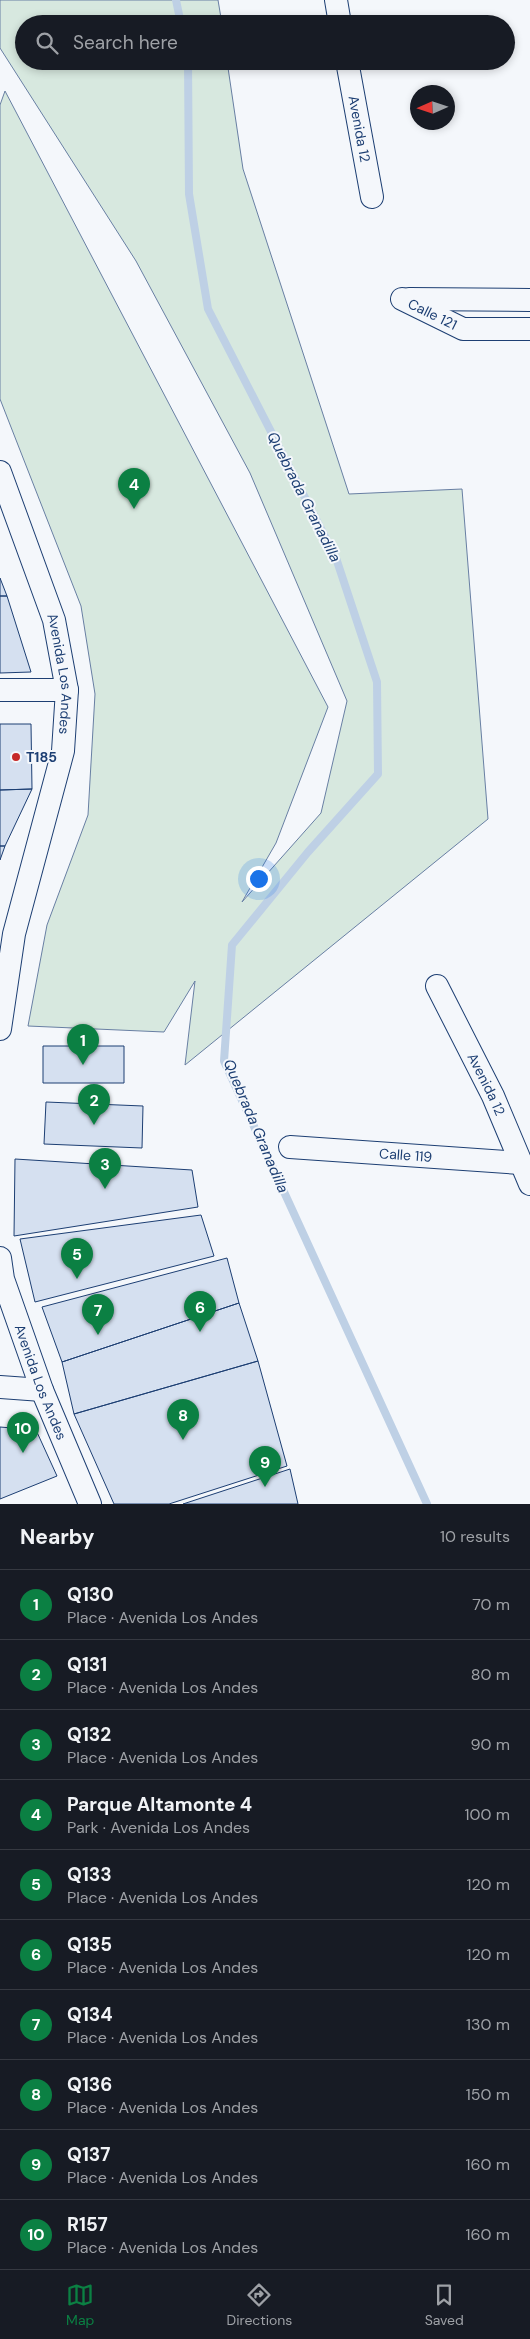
<!DOCTYPE html>
<meta charset="utf-8">
<style>
:root{--surface:#171b24;--page:#20242c;--text:#f1f3f6;--muted:#9ea1a6;--line:#363941;--accent:#0b8043}
body{margin:0;font-family:"DM Sans",sans-serif;background:var(--page);color:var(--text)}
.compass{position:absolute;left:410px;top:85px;width:45px;height:45px;border-radius:50%;background:var(--surface);box-shadow:0 2px 8px #0003;rotate:267deg}
.you{position:absolute;left:258px;top:878px;width:18px;height:18px;margin:-12px;border:4px solid #fff;border-radius:50%;background:#1a73e8;box-shadow:0 0 0 8px #1a73e833}
.badge{display:grid;place-items:center;width:32px;height:32px;border-radius:50%;background:var(--accent);color:#fff;font-size:16px;font-weight:700}
.pin{position:absolute;translate:-50% -41px;filter:drop-shadow(0 1px 2px #0008)}
.pin::after{content:'';position:absolute;top:26px;width:18px;height:15px;background:inherit;clip-path:polygon(0 0,100% 0,50% 100%)}
.list{margin:0;padding:0;list-style:none}
h2{display:flex;justify-content:space-between;align-items:center;height:65px;margin:0;padding:0 20px;font-size:21px}
h2 small{font-size:16px;font-weight:400;color:var(--muted)}
.list li{display:grid;grid-template-columns:32px 1fr auto;gap:15px;align-items:center;box-sizing:border-box;height:70px;padding:0 20px;border-top:1px solid var(--line)}
.list b{display:block;font-size:19px;white-space:nowrap}
.list p{margin:0;font-size:16px;white-space:nowrap;color:var(--muted)}
.list em{font-size:16px;font-style:normal;color:var(--muted)}
.icon{flex:none;width:28px;height:28px;fill:none;stroke:currentColor;stroke-width:2;stroke-linecap:round;stroke-linejoin:round}
.map{position:relative;flex:none;width:530px;height:1504px;overflow:hidden}
.search{position:absolute;background:var(--surface);box-shadow:0 2px 8px #0003;left:15px;right:15px;top:15px;height:55px;display:flex;align-items:center;gap:12px;box-sizing:border-box;padding:0 18px;border-radius:28px;color:var(--muted);font-size:19px}
.sheet{height:765px;background:var(--surface)}
nav{display:flex;justify-content:space-around;align-items:center;box-sizing:border-box;height:70px;border-top:1px solid var(--line);background:var(--surface);font-size:14px;color:var(--muted)}
nav a{display:grid;justify-items:center;gap:2px}
nav .on{color:var(--accent)}
.map>svg:first-child{display:block}
.green{fill:#d7e8df;stroke:#687fa3}
.lines{fill:none;stroke-linecap:round;stroke-linejoin:round}
.stream{stroke:#bed0e5;stroke-width:8}
.building{fill:#d5e0f0;stroke:#1d3f73}
.street-casing{stroke:#1d3f73;stroke-width:24}
.street{stroke:#f4f7fb;stroke-width:22}
.poi-dot{fill:#c62828;stroke:#f4f7fb;stroke-width:2}
.labels{text-anchor:middle;stroke-width:4;stroke-linejoin:round;paint-order:stroke}
.street-label{font-size:14px;fill:#1d3f73;stroke:#f4f7fb}
.poi-label{font-size:14px;font-weight:bold;fill:#1d3f73;stroke:#f4f7fb;text-anchor:start}
.water-label{font-size:15px;font-style:italic;fill:#1d3f73;stroke:#f4f7fb}
</style>
<div class="map">
<svg width="530" height="1504" viewBox="0 0 530 1504">
<rect width="100%" height="100%" fill="#f4f7fb"/>
<path class="green" d="M0 0H218L222 24H24V61H227L243 169 349 494 462 489 488 819 185 1065 195 981 164 1032 28 1026 47 925 88 815 95 694 81 606 0 399V105L5 91 328 707 276 843 242 902 321 813 347 701 250 473 136 261 0 48Z"/>
<g class="lines">
<path class="stream" d="M176 0 181 24
M188 61 189 194 208 309 336 558 377 682 378 774 308 852 232 945 224 1061 427 1504"/>
</g>
<path class="building" d="M0 578 7 596H0Z
M0 596H7L31 672 0 673Z
M0 724H31L32 789 0 790Z
M32 789 5 846H0V790Z
M0 846H5L0 860Z
M43 1046H124V1083H43Z
M46 1102 143 1106 142 1148 44 1144Z
M15 1159 192 1170 198 1207 14 1236Z
M201 1215 214 1256 35 1302 20 1239Z
M227 1258 239 1303 62 1362 42 1307Z
M239 1303 258 1361 74 1414 62 1362Z
M258 1361 287 1466 169 1504H114L74 1414Z
M0 1427 36 1430 57 1476 0 1499Z
M290 1469 298 1504H183Z"/>
<g class="lines">
<defs>
<g id="street">
<path d="M336 0 340 24"/>
<path id="s1" d="M347 61 372 197"/>
<path id="s2" d="M402 299 463 329H530"/>
<path d="M409 299 530 300"/>
<path id="s3" d="M0 472 54 620 67 690 63 751 14 934 0 1029"/>
<path d="M0 690H67"/>
<path id="s4" d="M437 986 493 1096 530 1184"/>
<path id="s5" d="M290 1147 521 1163"/>
<path id="s6" d="M0 1258 3 1279 42 1390 90 1504"/>
<path d="M0 1387 42 1390"/>
</g>
</defs>
<use href="#street" class="street-casing"/>
<use href="#street" class="street"/>
</g>
<circle class="poi-dot" cx="16" cy="757" r="5"/>
<g class="labels">
<g class="street-label">
<text dy="5" stroke="none"><textPath href="#s1" startOffset="69">Avenida 12</textPath></text>
<text dy="5" stroke="none"><textPath href="#s2" startOffset="34">Calle 121</textPath></text>
<text dy="5" stroke="none"><textPath href="#s3" startOffset="212">Avenida Los Andes</textPath></text>
<text dy="5" stroke="none"><textPath href="#s4" startOffset="110">Avenida 12</textPath></text>
<text dy="5" stroke="none"><textPath href="#s5" startOffset="116">Calle 119</textPath></text>
<text dy="5" stroke="none"><textPath href="#s6" startOffset="131">Avenida Los Andes</textPath></text>
</g>
<g class="poi-label">
<text x="26" y="762">T185</text>
</g>
<g class="water-label">
<text transform="translate(304 497) rotate(63)" y="5">Quebrada Granadilla</text>
<text transform="translate(256 1126) rotate(67)" y="5">Quebrada Granadilla</text>
</g>
</g>
</svg>
<svg class="compass" viewBox="-18 -18 36 36"><path d="M0-13l5 13h-10z" fill="#e53935"/><path d="M0 13l5-13h-10z" fill="#9ea1a6"/></svg>
<div class="you"></div>
<div class="pin badge" style="left:83px;top:1065px">1</div>
<div class="pin badge" style="left:94px;top:1125px">2</div>
<div class="pin badge" style="left:105px;top:1189px">3</div>
<div class="pin badge" style="left:134px;top:509px">4</div>
<div class="pin badge" style="left:77px;top:1279px">5</div>
<div class="pin badge" style="left:200px;top:1332px">6</div>
<div class="pin badge" style="left:98px;top:1335px">7</div>
<div class="pin badge" style="left:183px;top:1440px">8</div>
<div class="pin badge" style="left:265px;top:1487px">9</div>
<div class="pin badge" style="left:23px;top:1453px">10</div>
<div class="search"><svg class="icon" aria-label="search" viewBox="0 0 24 24"><circle cx="10" cy="10" r="6"/><path d="M15 15l6 6"/></svg>Search here</div>
</div>
<section class="sheet">
<h2>Nearby<small>10 results</small></h2>
<ul class="list">
<li><span class="badge">1</span><div><b>Q130</b><p>Place · Avenida Los Andes</p></div><em>70 m</em></li>
<li><span class="badge">2</span><div><b>Q131</b><p>Place · Avenida Los Andes</p></div><em>80 m</em></li>
<li><span class="badge">3</span><div><b>Q132</b><p>Place · Avenida Los Andes</p></div><em>90 m</em></li>
<li><span class="badge">4</span><div><b>Parque Altamonte 4</b><p>Park · Avenida Los Andes</p></div><em>100 m</em></li>
<li><span class="badge">5</span><div><b>Q133</b><p>Place · Avenida Los Andes</p></div><em>120 m</em></li>
<li><span class="badge">6</span><div><b>Q135</b><p>Place · Avenida Los Andes</p></div><em>120 m</em></li>
<li><span class="badge">7</span><div><b>Q134</b><p>Place · Avenida Los Andes</p></div><em>130 m</em></li>
<li><span class="badge">8</span><div><b>Q136</b><p>Place · Avenida Los Andes</p></div><em>150 m</em></li>
<li><span class="badge">9</span><div><b>Q137</b><p>Place · Avenida Los Andes</p></div><em>160 m</em></li>
<li><span class="badge">10</span><div><b>R157</b><p>Place · Avenida Los Andes</p></div><em>160 m</em></li>
</ul>
</section>
<nav>
<a class="on"><svg class="icon" aria-label="map" viewBox="0 0 24 24"><path d="M3 6l6-2 6 2 6-2v14l-6 2-6-2-6 2zM9 4v14M15 6v14"/></svg>Map</a>
<a><svg class="icon" aria-label="directions" viewBox="0 0 24 24"><path d="M12 3l9 9-9 9-9-9zM9 14v-3h6M13 9l2 2-2 2"/></svg>Directions</a>
<a><svg class="icon" aria-label="saved" viewBox="0 0 24 24"><path d="M7 4h10v16l-5-4-5 4z"/></svg>Saved</a>
</nav>
